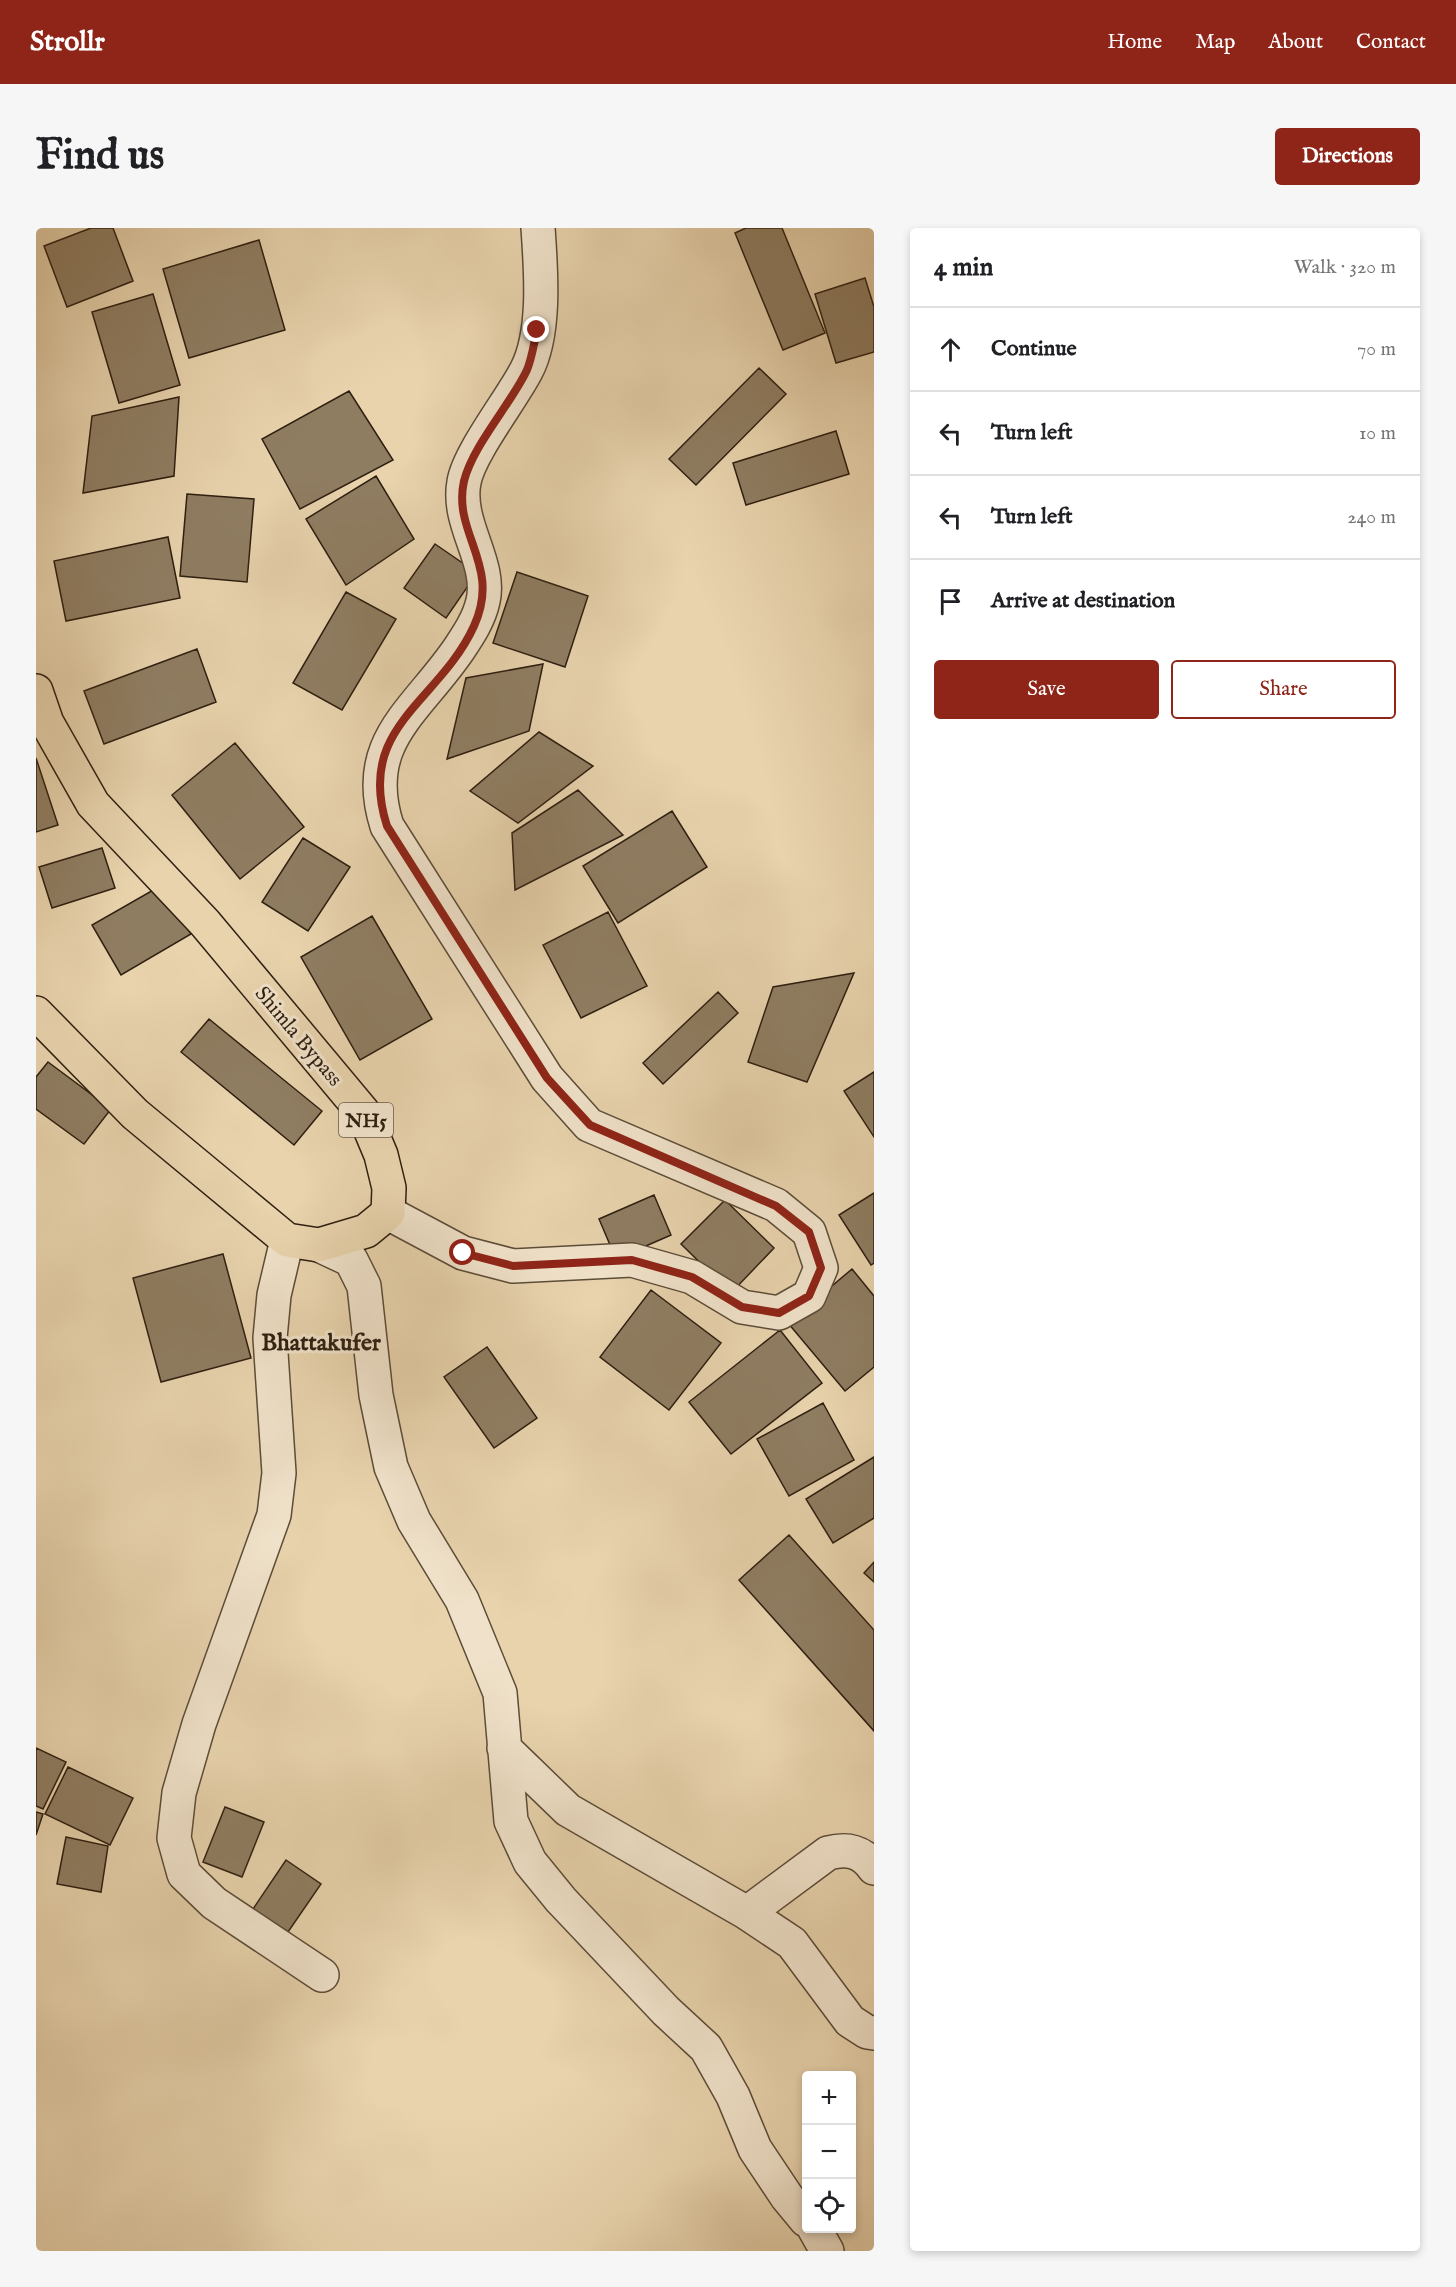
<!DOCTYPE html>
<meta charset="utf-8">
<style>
:root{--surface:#fff;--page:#f6f6f6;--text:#202124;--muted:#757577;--line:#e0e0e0;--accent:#8f2418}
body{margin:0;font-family:"IM FELL English",serif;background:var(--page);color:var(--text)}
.controls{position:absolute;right:18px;bottom:18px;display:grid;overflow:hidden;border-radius:6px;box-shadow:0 3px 9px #0003}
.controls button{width:54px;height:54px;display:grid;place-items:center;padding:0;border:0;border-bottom:2px solid var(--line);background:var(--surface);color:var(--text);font:30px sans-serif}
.stop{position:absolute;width:18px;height:18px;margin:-14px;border:4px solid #8f2418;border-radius:50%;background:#fff}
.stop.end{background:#8f2418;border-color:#fff;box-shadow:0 2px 6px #0008}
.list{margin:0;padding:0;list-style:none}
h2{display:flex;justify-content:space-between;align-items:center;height:78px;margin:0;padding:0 24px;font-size:26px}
h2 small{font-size:20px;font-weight:400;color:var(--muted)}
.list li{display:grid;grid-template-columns:39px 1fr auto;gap:18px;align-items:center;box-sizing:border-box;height:84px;padding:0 24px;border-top:2px solid var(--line)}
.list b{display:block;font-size:22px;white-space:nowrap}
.list em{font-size:20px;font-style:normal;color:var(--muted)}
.actions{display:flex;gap:12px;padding:18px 24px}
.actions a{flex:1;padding:14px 0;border:2px solid var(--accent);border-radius:6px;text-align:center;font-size:21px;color:var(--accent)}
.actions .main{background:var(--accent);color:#fff}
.icon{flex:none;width:33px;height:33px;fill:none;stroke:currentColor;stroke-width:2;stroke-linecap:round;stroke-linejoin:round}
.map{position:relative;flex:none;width:838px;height:2023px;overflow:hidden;border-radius:6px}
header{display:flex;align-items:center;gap:36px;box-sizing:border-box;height:84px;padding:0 30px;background:var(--accent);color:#fff}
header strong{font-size:28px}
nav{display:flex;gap:33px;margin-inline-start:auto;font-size:21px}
.intro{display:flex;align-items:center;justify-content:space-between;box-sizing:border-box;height:144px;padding:0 36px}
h1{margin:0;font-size:42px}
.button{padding:15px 27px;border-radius:6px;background:var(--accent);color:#fff;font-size:21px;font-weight:700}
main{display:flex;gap:36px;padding:0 36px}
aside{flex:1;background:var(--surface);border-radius:6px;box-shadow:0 3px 9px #0003}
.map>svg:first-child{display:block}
.building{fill:#8f7d62;stroke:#2e1f11;stroke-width:1.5}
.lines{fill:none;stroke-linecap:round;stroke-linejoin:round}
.street-casing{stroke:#5c4c38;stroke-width:36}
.highway-casing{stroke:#2e1f11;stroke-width:36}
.street{stroke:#f0e2ca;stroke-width:33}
.highway{stroke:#e8d3ad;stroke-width:33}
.route{stroke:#8f2418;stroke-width:8}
.labels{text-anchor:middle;stroke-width:6;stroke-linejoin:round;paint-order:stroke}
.shield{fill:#f0e2ca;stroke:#685a48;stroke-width:1.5}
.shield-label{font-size:20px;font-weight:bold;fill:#2e1f11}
.street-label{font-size:21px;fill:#2e1f11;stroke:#f0e2ca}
.quarter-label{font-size:24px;font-weight:bold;fill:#2e1f11;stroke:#f0e2ca}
</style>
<header>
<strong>Strollr</strong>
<nav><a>Home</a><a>Map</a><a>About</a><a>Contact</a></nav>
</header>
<div class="intro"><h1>Find us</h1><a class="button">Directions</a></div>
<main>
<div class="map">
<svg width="838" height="2023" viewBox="0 0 838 2023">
<rect width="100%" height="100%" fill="#e8d3ad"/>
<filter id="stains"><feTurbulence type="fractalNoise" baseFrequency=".00333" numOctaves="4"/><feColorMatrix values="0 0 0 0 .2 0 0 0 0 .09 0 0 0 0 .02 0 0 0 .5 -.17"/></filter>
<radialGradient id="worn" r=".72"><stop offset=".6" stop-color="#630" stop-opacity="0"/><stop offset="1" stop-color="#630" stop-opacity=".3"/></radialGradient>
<path class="building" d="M55 0H77L97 53 31 79 8 18Z
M710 0H746L789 105 747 122 699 5Z
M223 12 249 102 153 130 127 41Z
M829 50 838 79V124L800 135 779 66Z
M117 66 144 157 83 175 56 84Z
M723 140 750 166 660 257 633 231Z
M313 163 357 232 264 281 226 211Z
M143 169 138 248 47 265 56 188Z
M800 203 813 246 710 277 697 235Z
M340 248 378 311 310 357 270 291Z
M151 266 218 271 211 354 144 348Z
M132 309 144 370 30 393 18 333Z
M399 316 441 345 410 390 368 360Z
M481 344 552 368 529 439 457 415Z
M310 364 360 391 306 482 257 455Z
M161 421 180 474 68 516 48 463Z
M507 436 493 503 411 531 430 450Z
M503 504 557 538 482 595 434 563Z
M199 515 268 599 204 651 136 567Z
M0 530 22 597 0 604Z
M542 562 587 607 479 662 476 605Z
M636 583 671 639 582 695 547 638Z
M267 610 314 639 272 703 226 674Z
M66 620 79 660 16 680 3 639Z
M126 657 155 706 85 747 56 697Z
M572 684 611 758 545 790 507 717Z
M336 688 396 791 324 832 265 729Z
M818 745 771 854 712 834 737 759Z
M682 764 702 785 627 856 607 835Z
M173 791 286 883 258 917 145 824Z
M12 834 75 881 48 916 0 881V849Z
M838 844V909L808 863Z
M838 965V1035L835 1037 803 987Z
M618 967 635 1007 580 1031 563 991Z
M689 972 738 1020 695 1065 645 1016Z
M187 1026 215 1130 125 1154 97 1050Z
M816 1041 838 1068V1139L809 1163 752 1095Z
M615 1062 685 1115 633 1182 564 1129Z
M744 1102 786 1155 695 1226 653 1174Z
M451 1119 501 1190 458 1220 408 1149Z
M787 1175 818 1232 753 1268 721 1211Z
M838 1229V1290L797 1315 770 1271Z
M753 1307 838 1402V1503L703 1352Z
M838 1334V1354L828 1345Z
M0 1520 30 1534 7 1581 0 1578Z
M32 1539 97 1570 74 1617 9 1586Z
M189 1579 228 1594 206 1649 167 1634Z
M0 1584 7 1586 0 1607Z
M30 1609 72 1618 65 1664 21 1656Z
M250 1632 285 1656 252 1704 217 1681Z"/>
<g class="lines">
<defs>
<path id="street" d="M352 985 427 1025 477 1038 596 1032 656 1049 706 1079 743 1085 773 1068 785 1040 773 1004 740 977 553 897 511 850 351 598C324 514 380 484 423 421 433 406 443 391 447 373 456 334 420 296 428 254 433 225 475 172 490 143 510 106 505 42 502 0
M251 1012 238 1067 234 1110 243 1245 238 1287 163 1496 143 1565 138 1610 148 1646 178 1675 286 1747
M283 1017 315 1032 328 1058 340 1167 355 1239 378 1293 426 1372 464 1465 475 1593 494 1634 525 1672 630 1783 670 1820 697 1868 719 1921 751 1969 770 1992
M468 1520 532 1582 711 1685 756 1715 814 1793 831 1804 838 1805
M711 1685 792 1625C812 1620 826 1623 838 1640
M778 2000 791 2023"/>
<path id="highway" d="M0 463 11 495 57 576 169 695 327 884 345 927 353 960 352 985 330 1003 283 1017 251 1012 99 886 0 785"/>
</defs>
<use href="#street" class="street-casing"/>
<use href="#highway" class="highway-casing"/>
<use href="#street" class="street"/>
<use href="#highway" class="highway"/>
</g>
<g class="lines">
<path class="route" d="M427 1025 477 1038 596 1032 656 1049 706 1079 743 1085 773 1068 785 1040 773 1004 740 978 554 897 511 850 351 598C319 498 403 475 438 398 466 337 416 306 428 253 437 217 475 176 491 142 496 130 498 115 501 102"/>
</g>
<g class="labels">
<rect class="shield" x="303" y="875" width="54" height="34" rx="4.5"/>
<g class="shield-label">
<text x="330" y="899">NH5</text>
</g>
<g class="street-label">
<text transform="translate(263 808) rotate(50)" y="7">Shimla Bypass</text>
</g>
<g class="quarter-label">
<text x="285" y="1122">Bhattakufer</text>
</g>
</g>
<rect width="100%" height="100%" filter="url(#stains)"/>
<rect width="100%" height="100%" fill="url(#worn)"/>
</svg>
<div class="controls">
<button>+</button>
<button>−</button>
<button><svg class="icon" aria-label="locate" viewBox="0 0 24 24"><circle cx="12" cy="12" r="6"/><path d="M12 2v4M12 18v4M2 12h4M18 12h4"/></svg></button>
</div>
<div class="stop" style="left:427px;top:1025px"></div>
<div class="stop end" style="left:501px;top:102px"></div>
</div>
<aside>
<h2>4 min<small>Walk · 320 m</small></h2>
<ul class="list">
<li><svg class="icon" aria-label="ahead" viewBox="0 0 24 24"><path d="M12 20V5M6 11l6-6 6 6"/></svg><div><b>Continue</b></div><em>70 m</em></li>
<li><svg class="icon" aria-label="left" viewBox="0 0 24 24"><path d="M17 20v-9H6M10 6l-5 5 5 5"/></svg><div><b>Turn left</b></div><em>10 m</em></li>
<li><svg class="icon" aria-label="left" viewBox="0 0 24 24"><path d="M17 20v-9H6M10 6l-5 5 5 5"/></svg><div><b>Turn left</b></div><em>240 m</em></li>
<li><svg class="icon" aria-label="arrive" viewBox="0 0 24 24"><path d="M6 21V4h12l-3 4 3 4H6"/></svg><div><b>Arrive at destination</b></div></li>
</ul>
<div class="actions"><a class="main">Save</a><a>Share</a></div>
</aside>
</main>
